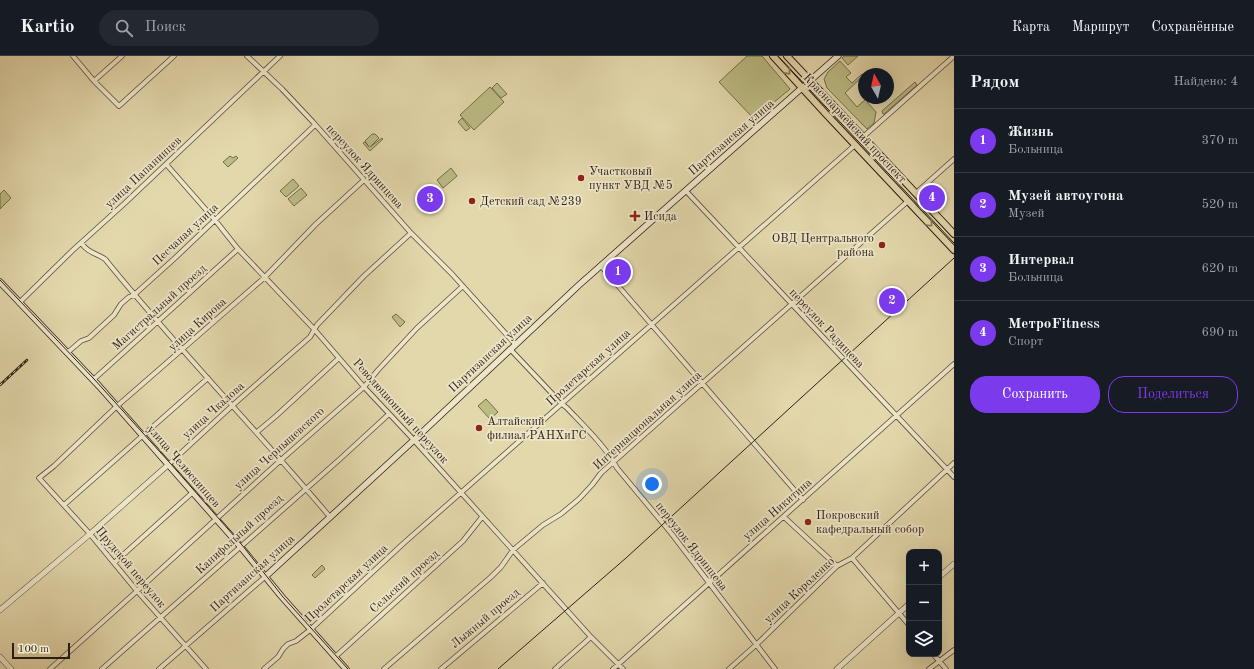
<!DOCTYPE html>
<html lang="ru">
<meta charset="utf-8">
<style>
:root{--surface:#171b24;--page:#242831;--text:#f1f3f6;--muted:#9ea1a6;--line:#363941;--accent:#7c3aed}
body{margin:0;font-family:"Old Standard TT",serif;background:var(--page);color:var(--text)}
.controls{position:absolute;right:12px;bottom:12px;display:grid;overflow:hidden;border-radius:8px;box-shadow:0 4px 16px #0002}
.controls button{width:36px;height:36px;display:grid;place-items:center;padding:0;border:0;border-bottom:1px solid var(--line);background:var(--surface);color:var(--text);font:20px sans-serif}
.compass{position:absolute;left:858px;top:12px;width:36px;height:36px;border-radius:50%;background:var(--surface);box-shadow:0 4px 16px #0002;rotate:351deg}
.scale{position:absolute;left:12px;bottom:10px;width:58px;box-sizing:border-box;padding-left:4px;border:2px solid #2d1e15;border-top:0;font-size:11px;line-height:14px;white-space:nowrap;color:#2d1e15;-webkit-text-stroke:3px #ede6c9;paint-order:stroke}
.you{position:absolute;left:652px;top:428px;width:14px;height:14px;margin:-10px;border:3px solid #fff;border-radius:50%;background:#1a73e8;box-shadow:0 0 0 6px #1a73e833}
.badge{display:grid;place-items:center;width:26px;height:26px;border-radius:50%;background:var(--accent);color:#fff;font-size:13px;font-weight:700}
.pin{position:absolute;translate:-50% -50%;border:2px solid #fff;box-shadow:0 1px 4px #0006}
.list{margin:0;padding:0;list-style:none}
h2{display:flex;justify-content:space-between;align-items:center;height:52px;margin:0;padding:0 16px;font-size:17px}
h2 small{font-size:13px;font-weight:400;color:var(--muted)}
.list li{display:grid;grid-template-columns:26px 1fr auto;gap:12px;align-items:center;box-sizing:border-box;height:64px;padding:0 16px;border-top:1px solid var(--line)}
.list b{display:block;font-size:15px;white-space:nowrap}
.list p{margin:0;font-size:13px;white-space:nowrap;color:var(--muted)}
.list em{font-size:13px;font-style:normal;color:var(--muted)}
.actions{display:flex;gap:8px;padding:12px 16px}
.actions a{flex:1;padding:9px 0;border:1px solid var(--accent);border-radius:16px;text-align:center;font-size:14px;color:var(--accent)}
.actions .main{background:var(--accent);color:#fff}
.icon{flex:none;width:22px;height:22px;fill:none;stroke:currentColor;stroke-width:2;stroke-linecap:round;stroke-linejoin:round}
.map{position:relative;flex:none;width:954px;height:613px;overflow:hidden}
header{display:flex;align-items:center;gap:24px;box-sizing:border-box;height:56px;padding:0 20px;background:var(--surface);border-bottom:1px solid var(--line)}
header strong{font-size:19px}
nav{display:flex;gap:22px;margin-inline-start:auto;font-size:14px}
.search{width:280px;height:36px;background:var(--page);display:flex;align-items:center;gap:10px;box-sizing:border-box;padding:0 14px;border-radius:22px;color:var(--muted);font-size:15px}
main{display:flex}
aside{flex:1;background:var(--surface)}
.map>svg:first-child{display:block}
.green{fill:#bcbc84;stroke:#746d4c}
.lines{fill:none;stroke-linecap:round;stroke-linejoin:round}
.minor-casing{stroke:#5a4c3b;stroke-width:5.5}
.tertiary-casing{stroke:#5a4c3b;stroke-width:6}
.secondary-casing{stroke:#2d1e15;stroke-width:7}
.primary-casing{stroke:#2d1e15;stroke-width:8}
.minor{stroke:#ede6c9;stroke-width:4}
.tertiary{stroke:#ede6c9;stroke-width:5}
.secondary{stroke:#ede6c9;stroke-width:5.5}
.primary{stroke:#e3d8ac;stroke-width:6}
.tram{stroke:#2d1e15;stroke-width:1}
.rail-casing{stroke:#2d1e15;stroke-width:2.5}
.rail{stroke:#ede6c9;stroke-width:1;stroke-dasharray:3;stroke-linecap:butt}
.oneway{stroke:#887b60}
.poi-dot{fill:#8f2418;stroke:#ede6c9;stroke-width:1.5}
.labels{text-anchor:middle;stroke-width:3.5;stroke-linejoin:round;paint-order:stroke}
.street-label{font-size:12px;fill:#2d1e15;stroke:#ede6c9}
.poi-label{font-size:12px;fill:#2d1e15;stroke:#ede6c9;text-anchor:start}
</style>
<header>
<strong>Kartio</strong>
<div class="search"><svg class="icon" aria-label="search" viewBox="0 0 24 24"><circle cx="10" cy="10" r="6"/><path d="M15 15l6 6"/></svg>Поиск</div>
<nav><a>Карта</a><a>Маршрут</a><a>Сохранённые</a></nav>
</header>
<main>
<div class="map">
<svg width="954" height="613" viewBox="0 0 954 613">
<rect width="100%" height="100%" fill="#e3d8ac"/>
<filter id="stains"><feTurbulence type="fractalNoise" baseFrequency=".005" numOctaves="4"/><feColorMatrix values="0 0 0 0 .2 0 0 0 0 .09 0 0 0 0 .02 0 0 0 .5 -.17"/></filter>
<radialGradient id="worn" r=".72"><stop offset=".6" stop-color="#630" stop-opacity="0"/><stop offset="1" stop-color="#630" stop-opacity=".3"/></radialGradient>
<path class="green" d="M747 0H762L790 33 754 63 719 26Z
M844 0H858L848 9 842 2Z
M840 5 851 17 846 21 852 27 862 18 864 19 845 37 857 51 867 42H871L867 46 876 56 874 67 867 73 827 32 824 23 828 16Z
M915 26 917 29 884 58H883L882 55Z
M497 27 507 38 501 42 492 32Z
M490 31 504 46 474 74 460 59Z
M462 62 470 72 466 75 458 66Z
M372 78H375L379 82 370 91 382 82 383 83 370 95 363 87 365 86 369 91 365 85Z
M230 100 233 102 236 100 238 102 228 111 223 106Z
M451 112 457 120 443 132 437 124Z
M293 123 299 130 286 141 280 135Z
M301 132 307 139 294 150 288 143Z
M4 134 11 142 0 153V138Z
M396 258 405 266 400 271 392 261Z
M486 343 498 356 490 363 478 350Z
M322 509 325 513 315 522 312 519Z"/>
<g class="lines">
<defs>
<path id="minor" d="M73 0 94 25 119 50 174 0
M247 0 282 33 313 66 411 177 452 218 515 288
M94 25 122 0
M863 81 954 0
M166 108 215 164 238 193 314 273 364 331 411 381 591 581 623 613
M686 135 954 421
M916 137 954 103
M81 187C90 198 94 196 105 203 177 292 257 374 330 461
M601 210 803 444
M19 247 73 194 125 147 280 0
M510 293 562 348 567 352C583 369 607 392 617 412L671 477 775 613
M67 297 81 285 89 282 114 259 121 248 129 241 134 239 175 202 315 69
M93 324 238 193
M257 376 276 360 339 302
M169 408 233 349 310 281 317 269 364 220 411 177
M64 449 208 322
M784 461 837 510
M852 502 909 569
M114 507 193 436
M933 598 946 613
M335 601 463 485 482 461
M50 613 137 535 281 404 364 331 378 314 417 272 463 230
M102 613 340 403 389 358
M159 613 266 520
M206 613 137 535 90 478 39 422 54 410 116 351 264 222 316 168 364 124
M264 613 278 601 283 593 288 588 296 585 310 574 405 486 855 89
M384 613 491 521 501 511 513 494 543 469 561 458 579 443 592 429 601 417 908 145
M441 613 543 527
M555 613 591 581
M613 613 954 308
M729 613 757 588 837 510 852 502 954 407
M929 613 954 594"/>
<path id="tertiary" d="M939 521 954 508
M0 554 90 478 169 408
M0 601 11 613
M837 613 909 548"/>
<path id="secondary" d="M0 226 99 330 240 490 282 541 346 613
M266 520 414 384 579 229 838 0"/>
<path id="primary" d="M773 0 826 58 954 194
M787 0 954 178"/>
</defs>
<use href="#minor" class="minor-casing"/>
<use href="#tertiary" class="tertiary-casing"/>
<use href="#secondary" class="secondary-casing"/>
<use href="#primary" class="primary-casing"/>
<use href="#minor" class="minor"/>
<use href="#tertiary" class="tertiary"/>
<use href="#secondary" class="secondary"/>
<use href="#primary" class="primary"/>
<path class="tram" d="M778 0 954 187
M0 224 94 323 170 407 242 489 283 541 348 613
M498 613 626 502 954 202"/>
<defs>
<path id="rail" d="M0 329 27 304"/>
</defs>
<use href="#rail" class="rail-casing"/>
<use href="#rail" class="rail"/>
</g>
<defs><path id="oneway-chevron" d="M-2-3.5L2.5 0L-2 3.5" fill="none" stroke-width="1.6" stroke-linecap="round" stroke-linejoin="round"/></defs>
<g class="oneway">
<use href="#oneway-chevron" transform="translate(788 16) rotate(48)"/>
<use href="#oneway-chevron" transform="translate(930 168) rotate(47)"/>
</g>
<g class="poi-dot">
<circle cx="581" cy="122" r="4"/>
<circle cx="472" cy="145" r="4"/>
<path d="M633 154h4v4h4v4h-4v4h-4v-4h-4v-4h4z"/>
<circle cx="882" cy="189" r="4"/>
<circle cx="479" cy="372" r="4"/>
<circle cx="808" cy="466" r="4"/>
</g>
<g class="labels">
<g class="street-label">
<text transform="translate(855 72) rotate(47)" y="4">Красноармейский проспект</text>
<text transform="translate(731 81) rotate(-41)" y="4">Партизанская улица</text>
<text transform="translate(365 110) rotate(48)" y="4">переулок Ядринцева</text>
<text transform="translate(143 116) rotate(-43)" y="4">улица Папанинцев</text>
<text transform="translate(185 178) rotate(-43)" y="4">Песчаная улица</text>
<text transform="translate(159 251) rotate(-42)" y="4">Магистральный проезд</text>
<text transform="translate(197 268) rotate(-42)" y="4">улица Кирова</text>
<text transform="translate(827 272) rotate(47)" y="4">переулок Радищева</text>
<text transform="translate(490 297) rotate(-43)" y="4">Партизанская улица</text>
<text transform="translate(588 311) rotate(-42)" y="4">Пролетарская улица</text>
<text transform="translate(213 354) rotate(-42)" y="4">улица Чкалова</text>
<text transform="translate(401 355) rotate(48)" y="4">Революционный переулок</text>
<text transform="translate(647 364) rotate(-42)" y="4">Интернациональная улица</text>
<text transform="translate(279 392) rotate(-42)" y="4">улица Чернышевского</text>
<text transform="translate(184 410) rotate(49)" y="4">улица Челюскинцев</text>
<text transform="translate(777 453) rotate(-41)" y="4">улица Никитина</text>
<text transform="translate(239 478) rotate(-42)" y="4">Канифольный проезд</text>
<text transform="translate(692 490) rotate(52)" y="4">переулок Ядринцева</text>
<text transform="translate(131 511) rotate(50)" y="4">Прудской переулок</text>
<text transform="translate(252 517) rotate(-42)" y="4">Партизанская улица</text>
<text transform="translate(404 525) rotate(-42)" y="4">Сельский проезд</text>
<text transform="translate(346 527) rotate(-43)" y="4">Пролетарская улица</text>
<text transform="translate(799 534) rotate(-43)" y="4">улица Короленко</text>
<text transform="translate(485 562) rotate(-40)" y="4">Лыжный проезд</text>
</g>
<g class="poi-label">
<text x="589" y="119">Участковый<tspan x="589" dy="14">пункт УВД №5</tspan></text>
<text x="480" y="149">Детский сад №239</text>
<text x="644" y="164">Исида</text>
<text x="874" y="186" text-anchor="end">ОВД Центрального<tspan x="874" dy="14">района</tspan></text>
<text x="487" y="369">Алтайский<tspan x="487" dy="14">филиал РАНХиГС</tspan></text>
<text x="816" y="463">Покровский<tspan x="816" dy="14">кафедральный собор</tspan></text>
</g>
</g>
<rect width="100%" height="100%" filter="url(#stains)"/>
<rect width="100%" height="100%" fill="url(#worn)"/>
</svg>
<div class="controls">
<button>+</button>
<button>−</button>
<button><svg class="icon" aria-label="layers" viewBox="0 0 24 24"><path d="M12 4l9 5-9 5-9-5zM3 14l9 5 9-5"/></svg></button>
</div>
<svg class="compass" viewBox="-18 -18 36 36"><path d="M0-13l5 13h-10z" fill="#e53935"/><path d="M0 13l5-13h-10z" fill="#9ea1a6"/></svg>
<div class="scale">100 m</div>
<div class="you"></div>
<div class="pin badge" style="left:618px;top:216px">1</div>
<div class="pin badge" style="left:892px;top:245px">2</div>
<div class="pin badge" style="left:430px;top:143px">3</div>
<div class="pin badge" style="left:932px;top:142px">4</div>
</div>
<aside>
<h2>Рядом<small>Найдено: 4</small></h2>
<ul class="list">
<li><span class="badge">1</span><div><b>Жизнь</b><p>Больница</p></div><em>370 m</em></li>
<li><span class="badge">2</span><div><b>Музей автоугона</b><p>Музей</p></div><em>520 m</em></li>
<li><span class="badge">3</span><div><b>Интервал</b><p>Больница</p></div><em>620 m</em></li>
<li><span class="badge">4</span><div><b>МетроFitness</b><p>Спорт</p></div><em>690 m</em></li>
</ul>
<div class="actions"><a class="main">Сохранить</a><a>Поделиться</a></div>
</aside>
</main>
